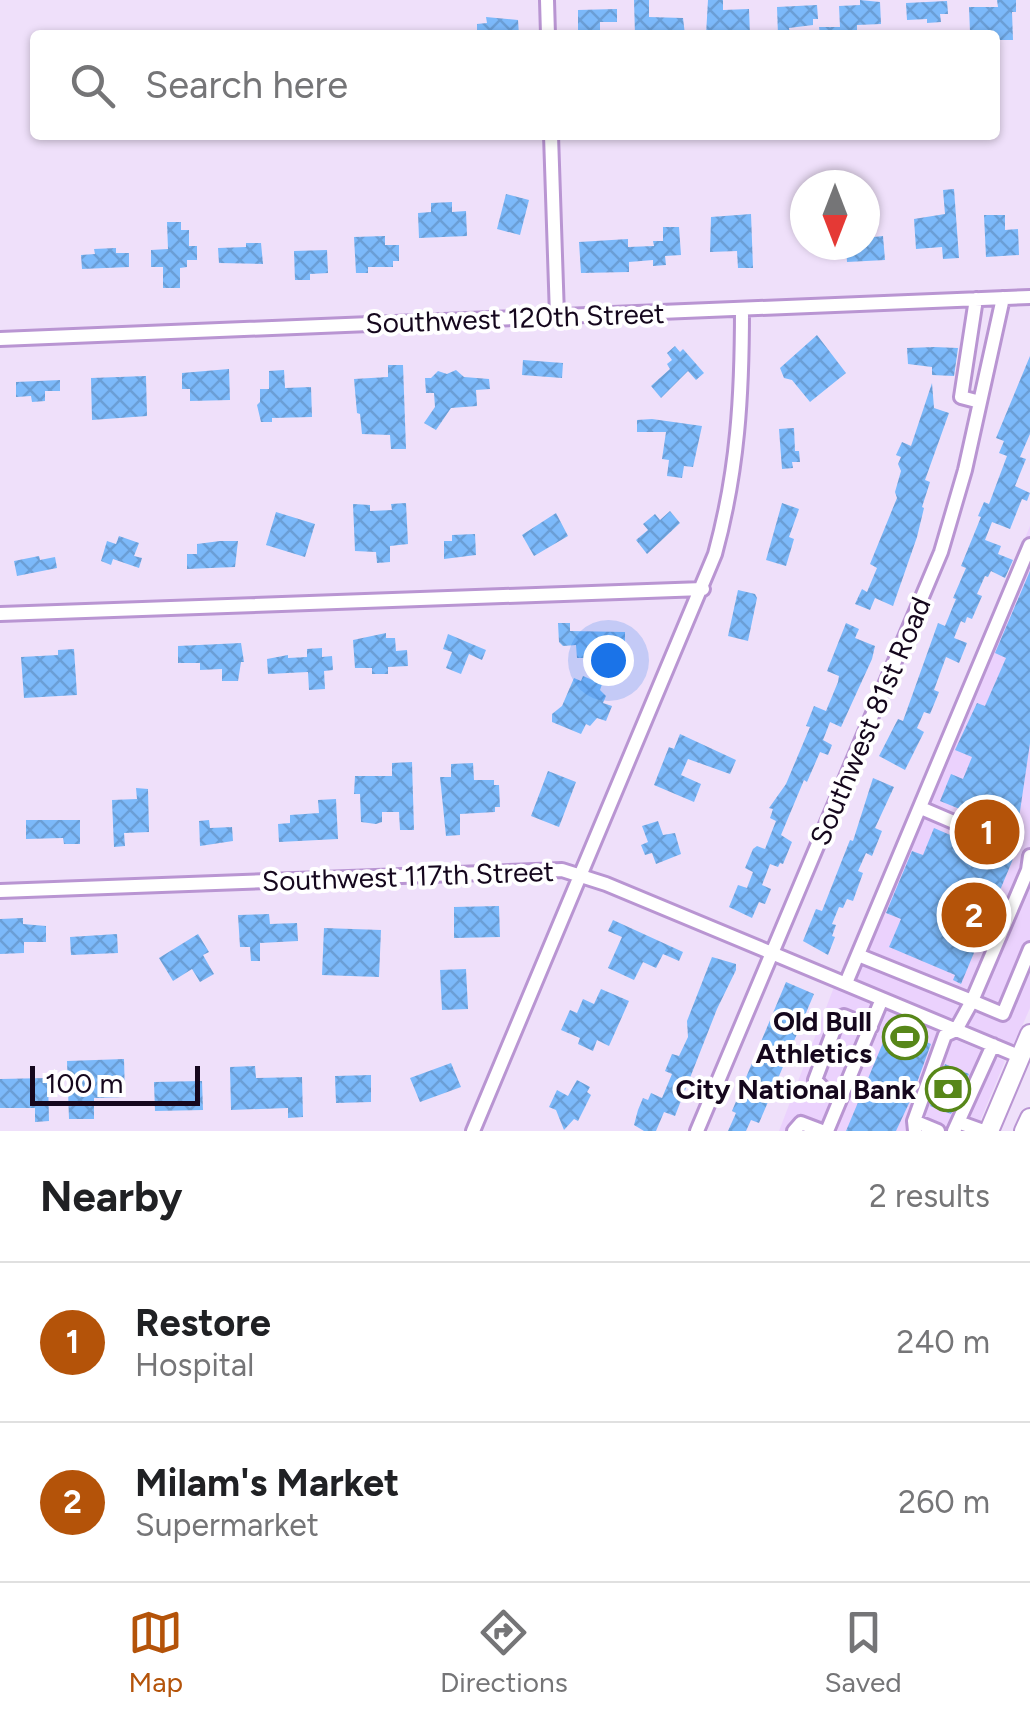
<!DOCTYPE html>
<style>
:root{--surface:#fff;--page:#f2f2f2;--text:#202124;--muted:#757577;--line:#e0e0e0;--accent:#b45309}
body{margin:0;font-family:Figtree,sans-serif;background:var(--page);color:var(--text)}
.compass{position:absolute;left:790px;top:170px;width:90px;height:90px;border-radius:50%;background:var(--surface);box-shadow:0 2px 8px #0004;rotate:180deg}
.scale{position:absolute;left:30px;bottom:25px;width:170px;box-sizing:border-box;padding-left:10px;border:5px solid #15071d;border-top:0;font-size:28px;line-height:35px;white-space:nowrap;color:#15071d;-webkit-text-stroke:8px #fff;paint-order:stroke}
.you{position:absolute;left:608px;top:660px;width:35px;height:35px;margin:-25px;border:8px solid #fff;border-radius:50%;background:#1a73e8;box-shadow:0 0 0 15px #1a73e833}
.badge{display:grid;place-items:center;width:65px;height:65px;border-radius:50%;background:var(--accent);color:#fff;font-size:32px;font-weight:700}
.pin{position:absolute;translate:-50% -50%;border:5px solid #fff;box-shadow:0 2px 10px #0006}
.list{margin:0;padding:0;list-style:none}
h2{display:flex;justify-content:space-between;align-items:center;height:130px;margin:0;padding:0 40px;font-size:42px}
h2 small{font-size:32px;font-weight:400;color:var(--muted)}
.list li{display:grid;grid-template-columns:65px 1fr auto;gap:30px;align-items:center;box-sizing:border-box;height:160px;padding:0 40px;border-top:2px solid var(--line)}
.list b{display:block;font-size:38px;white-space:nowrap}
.list p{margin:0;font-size:32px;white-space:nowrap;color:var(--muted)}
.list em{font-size:32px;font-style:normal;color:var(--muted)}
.icon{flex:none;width:55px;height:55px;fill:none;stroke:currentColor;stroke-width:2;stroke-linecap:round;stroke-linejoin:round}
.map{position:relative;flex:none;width:1030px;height:1131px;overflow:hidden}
.search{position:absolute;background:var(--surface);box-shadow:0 2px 8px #0004;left:30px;right:30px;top:30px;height:110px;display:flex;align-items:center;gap:25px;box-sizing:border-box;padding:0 35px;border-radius:10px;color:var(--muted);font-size:38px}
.sheet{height:450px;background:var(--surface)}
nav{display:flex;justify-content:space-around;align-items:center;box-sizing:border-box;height:140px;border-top:2px solid var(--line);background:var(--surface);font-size:28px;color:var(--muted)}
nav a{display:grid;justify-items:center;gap:5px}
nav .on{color:var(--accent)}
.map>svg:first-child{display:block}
.built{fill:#ebd2fd}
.building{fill:url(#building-cross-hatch)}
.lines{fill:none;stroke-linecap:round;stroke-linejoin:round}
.minor-casing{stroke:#b995d2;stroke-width:18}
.highway-casing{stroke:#b995d2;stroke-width:22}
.minor{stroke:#fff;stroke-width:12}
.highway{stroke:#fff;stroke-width:18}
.labels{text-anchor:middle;stroke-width:8;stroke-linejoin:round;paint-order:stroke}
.street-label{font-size:28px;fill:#15071d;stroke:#fff}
.poi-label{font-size:28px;font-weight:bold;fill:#15071d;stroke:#fff;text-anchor:end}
</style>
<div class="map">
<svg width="1030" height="1131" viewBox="0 0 1030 1131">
<defs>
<pattern id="building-cross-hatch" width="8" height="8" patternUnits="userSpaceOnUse" patternTransform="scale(2.5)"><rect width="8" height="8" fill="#7cb9fa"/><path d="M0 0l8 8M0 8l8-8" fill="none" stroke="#6a9ed6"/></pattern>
</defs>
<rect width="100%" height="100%" fill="#efe0fa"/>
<path class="built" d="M1030 526V1008L1014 1045 842 976Z
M834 987 1005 1061 976 1131H779Z"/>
<path class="building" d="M634 0H649V17L683 18 685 35H635Z
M708 0H723V10L749 9 750 35H706Z
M860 0 880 2 881 24 857 25V35H820L819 27H840L839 6 860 5Z
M997 0H1016V12H1012L1013 40H995V35L970 32 969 7H998Z
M947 1 948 14H940L941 22 927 23V19L907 20 906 3Z
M817 5 818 19H813V25L789 28 790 35H778L777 7Z
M617 9V22H600V34L578 35V10Z
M486 17 518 20 519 35H477V24L487 23Z
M954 189 959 258 943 259 942 247 916 249 914 219 945 214 943 190Z
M506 194 529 200 520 235 497 229Z
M452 202V212L466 211 467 236 419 238 418 213 431 212V203Z
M751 214 753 268H738L737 251 710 252 711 217Z
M984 215H1005V230L1018 229 1019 255 986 257Z
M167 222H181V230H189V246H197V260H187V267L180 268V288H163V267H151V250L168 249Z
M663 227H679L681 255 665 256 666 265 653 266V260L629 262V272L581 273 579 242 628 239V247L654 246 653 241H663Z
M385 236V245H399V261H393V267H368V273H356L354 237Z
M883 236 885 260 847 262 846 245H865V238Z
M246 243H261L263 264 219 263 218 248 246 247Z
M116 248V253H129V267L82 269 81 255 95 254 94 249Z
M327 250 328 273 310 274V280H295L294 251Z
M817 335 846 373 810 402 792 380 784 378 780 368Z
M675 346 680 352 683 349 704 373 696 380 688 371 661 398 651 386 670 369 667 364 672 360 667 353Z
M934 347 958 348 954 376 932 375V367L908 364 907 348Z
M1030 356V434L1020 457 1026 459 1015 486 1030 493 1027 501 1022 499 1010 529 992 522 985 540 1001 546 998 554 1013 560 1005 578 991 571 988 577 985 576 977 594 982 596 972 619 967 617 965 623 961 621 954 638 967 643 959 663 946 657 934 690 939 692 930 714 924 712 917 728 924 732 905 770 879 756 898 719 903 721 938 623 945 626 956 599 953 598 966 568 961 566 981 517 978 516 984 502 989 504 1007 456 999 453 1004 441 996 438Z
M523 360 563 363 562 378 522 375Z
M388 365H403L406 449H391L390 435 362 434 360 414 357 413 354 379 388 377Z
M229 369 230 400 190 401V389H182V373Z
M284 370 285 388 311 387 312 417 272 418V422H261L257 405 260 402V389H269V371Z
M456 370 464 377 489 379 490 389 476 390 477 406 451 408 436 430 424 423 435 407 434 393H426L425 378H431L438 371 447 374Z
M146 376 147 416 92 420 91 378Z
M60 380V391H45V401L32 402 31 396 16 397V382Z
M932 383 934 408 949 413 925 480 930 482 922 507 924 508 917 537 893 606 875 598 870 610 855 604 862 589 867 592 877 568 870 564 897 498 895 492 901 471 898 464 901 457 896 455 902 442 911 446Z
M652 419 702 426 693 467 684 466 682 478 667 476 669 460 662 459 666 432H637V420Z
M794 428 795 451H799L800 462H792L793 468 782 469 779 429Z
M406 503 408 544 390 546V562L377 563 376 552 355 551 353 504 370 505V511L392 510 391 504Z
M782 503 799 509 789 537 794 539 786 566 766 560Z
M670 511 680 523 647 554 636 540 648 530 643 524 655 514 660 520Z
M276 512 315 524 305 557 266 545Z
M556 513 568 536 534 556 522 535Z
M475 534 476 555 444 559V541H452V535Z
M119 536 139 543 134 556 142 558 139 568 113 559 111 565 101 561 107 541 116 544Z
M220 541H238L235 567 187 569V554H197V544Z
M39 556 40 560 55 557 57 568 17 576 14 561Z
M1030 571V743L1013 859 961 984 953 980 955 975 889 947 901 919 886 913 912 851 923 855 934 828 962 840 972 829V814L940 801 951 774 963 779 972 757 955 750 977 703 985 706 1006 658 995 653Z
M738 590 755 594 757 598 748 641 728 636Z
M558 623H570V631L625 632V646L606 647V652L587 653V658H577L576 645 563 646 559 642Z
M846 623 859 629 855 638 875 646 872 659 841 727 830 722 823 740 832 745 828 755 820 752 807 782 804 780 781 835 792 842 783 864 780 863 778 867 770 864 762 885 771 889 765 904 759 902 752 918 729 907 738 885 747 888 753 872 745 868 753 849 757 846 765 849 776 821 770 818 773 809 769 808 786 784 810 727 806 726 814 706 826 711 838 682 839 676 827 671Z
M386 633V638H395L396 651 407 650 408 666 388 667V674H372V668H355L353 640Z
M448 634 486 650 482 660 469 654 461 674 446 668 452 652 443 649Z
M241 643 244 662H241L238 681H222V669L200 670V663H178V646Z
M322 648V657L332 656 333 670 324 671 325 689 309 690 308 672 268 674 267 659 288 655V658L307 657V649Z
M74 649 77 695 24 698 21 657 58 655V650Z
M583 676 602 684 600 690 606 696 603 703 612 706 606 721 597 718 590 726 586 724 581 734 552 722V714L562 706 574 678 581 681Z
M680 734 736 760 730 774 688 759 681 775 701 784 694 802 654 785 669 747 674 749Z
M412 762 414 830H400L399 812H382V822L376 824 361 822 360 794H354L355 776H392V763Z
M473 763 474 780H494V785H499L500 807H495V812L460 814V835L446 836 440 777H451V764Z
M548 771 576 782 559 827 531 816Z
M873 778 894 787 875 828 882 831 872 856 866 853 858 871 863 873 853 901 847 899 843 908 839 907 832 924 836 925 832 936 835 937 828 955 803 941 816 909 822 911 850 840 853 841Z
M136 788 148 789 149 832 124 833 125 846 114 847 112 800 137 799Z
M336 799 338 839 279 842 278 824 290 823V815L319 813 318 800Z
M26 820H80V844H64L63 838 26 839Z
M209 820 210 828 232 827 233 841 200 846 199 821Z
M658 821 663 835 675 833 681 854 656 864 652 853 645 855 641 845 648 842 642 826Z
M499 906 500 937 454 938V907Z
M269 914 270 924 297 923 298 941 260 943V961H251L250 947H240L238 915Z
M23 918V924L46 926V942H24V953L0 954V919Z
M613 920 683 952 679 961 663 954 656 968 643 962 634 980 608 968 622 937 608 931Z
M324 928 381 930 379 977 322 975Z
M117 934 118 953 71 955 70 937Z
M198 934 209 952 203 955 214 974 200 982 192 969 173 981 159 958Z
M712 957 736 964V970L717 1009 675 1116 664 1112 656 1131H644L634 1125 638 1110 643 1098 648 1100 651 1093 662 1098 672 1074 665 1071 672 1054 679 1056 688 1037 687 1021Z
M466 969 468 1009 442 1010 440 970Z
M786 982 814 994 759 1123 751 1120 746 1131H728L736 1113 732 1111Z
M601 989 629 1001 609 1046 597 1040 593 1051 578 1044 580 1038 561 1030 570 1010 577 1013 583 999 594 1004Z
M890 1026 931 1044 911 1099 896 1131H846Z
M124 1059 125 1097 94 1098V1119H69L67 1061Z
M451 1063 461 1087 420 1102 410 1078Z
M945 1064 969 1074 951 1114 930 1106Z
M255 1066 256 1078 302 1077 303 1117 288 1118V1108L231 1110 230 1067Z
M371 1075V1102L336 1103 335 1076Z
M48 1078 49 1121 35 1122V1108H0V1079Z
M577 1080 590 1087 587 1092 591 1095 578 1121 574 1119 564 1130 556 1110 549 1107 557 1090 568 1096Z
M202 1081 203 1110 155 1111 154 1082Z"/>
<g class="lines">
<defs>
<path id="minor" d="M547 0 548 35
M551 135 557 316
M976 299 961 397 980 402
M0 339 1030 297
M0 614 703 589
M921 808 963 826
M1030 856 1028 870 972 1001 1003 1014 1030 949
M0 891 562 870 606 884 1021 1057
M858 955 972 1001 956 1030 945 1035 914 1121 915 1131
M846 983 1030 545
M841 1096 824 1089 815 1080 838 1019 844 1016 871 1027
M914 1121 938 1131
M958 1122 983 1131
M473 1131 715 554C738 470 742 395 742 309
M697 1131 941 552 965 470 1003 298
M794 1131 801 1123 822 1131
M827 1131 882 999
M954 1131 993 1045"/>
<path id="highway" d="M989 1131 1030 1034
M1024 1131 1030 1118"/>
</defs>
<use href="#minor" class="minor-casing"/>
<use href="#highway" class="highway-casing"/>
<use href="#minor" class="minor"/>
<use href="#highway" class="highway"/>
</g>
<defs>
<symbol id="stadium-ring" viewBox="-11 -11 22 22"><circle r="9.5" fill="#fff" stroke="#578719" stroke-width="1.5"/><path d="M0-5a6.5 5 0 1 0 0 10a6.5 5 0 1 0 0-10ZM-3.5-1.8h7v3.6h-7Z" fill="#578719"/></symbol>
<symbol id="bank-ring" viewBox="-11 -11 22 22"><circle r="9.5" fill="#fff" stroke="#578719" stroke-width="1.5"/><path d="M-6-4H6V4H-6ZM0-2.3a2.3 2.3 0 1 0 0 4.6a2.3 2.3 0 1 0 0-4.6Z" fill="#578719"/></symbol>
</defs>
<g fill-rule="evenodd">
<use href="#stadium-ring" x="880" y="1012" width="50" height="50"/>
<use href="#bank-ring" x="923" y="1064" width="50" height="50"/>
</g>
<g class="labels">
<g class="street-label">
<text transform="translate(515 318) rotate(-2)" y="10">Southwest 120th Street</text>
<text transform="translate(870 721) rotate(-67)" y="10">Southwest 81st Road</text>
<text transform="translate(408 876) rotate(-2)" y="10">Southwest 117th Street</text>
</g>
<g class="poi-label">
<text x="872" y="1031">Old Bull<tspan x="872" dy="32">Athletics</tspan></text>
<text x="916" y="1099">City National Bank</text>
</g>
</g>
</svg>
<svg class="compass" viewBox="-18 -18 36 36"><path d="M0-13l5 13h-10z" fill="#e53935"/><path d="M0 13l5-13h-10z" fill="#757577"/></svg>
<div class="scale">100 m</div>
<div class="you"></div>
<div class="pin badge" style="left:987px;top:832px">1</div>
<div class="pin badge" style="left:974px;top:915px">2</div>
<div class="search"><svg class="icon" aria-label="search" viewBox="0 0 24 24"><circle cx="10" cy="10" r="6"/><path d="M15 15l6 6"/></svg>Search here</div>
</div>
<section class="sheet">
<h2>Nearby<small>2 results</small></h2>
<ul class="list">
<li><span class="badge">1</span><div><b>Restore</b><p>Hospital</p></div><em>240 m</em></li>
<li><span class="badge">2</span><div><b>Milam's Market</b><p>Supermarket</p></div><em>260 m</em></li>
</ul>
</section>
<nav>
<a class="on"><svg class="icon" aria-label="map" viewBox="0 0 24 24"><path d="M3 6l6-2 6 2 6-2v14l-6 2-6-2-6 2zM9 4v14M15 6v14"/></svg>Map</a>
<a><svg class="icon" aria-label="directions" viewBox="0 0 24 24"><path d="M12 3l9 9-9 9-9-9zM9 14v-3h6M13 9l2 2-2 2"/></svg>Directions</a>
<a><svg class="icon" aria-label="saved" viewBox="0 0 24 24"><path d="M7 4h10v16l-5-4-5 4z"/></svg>Saved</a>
</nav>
